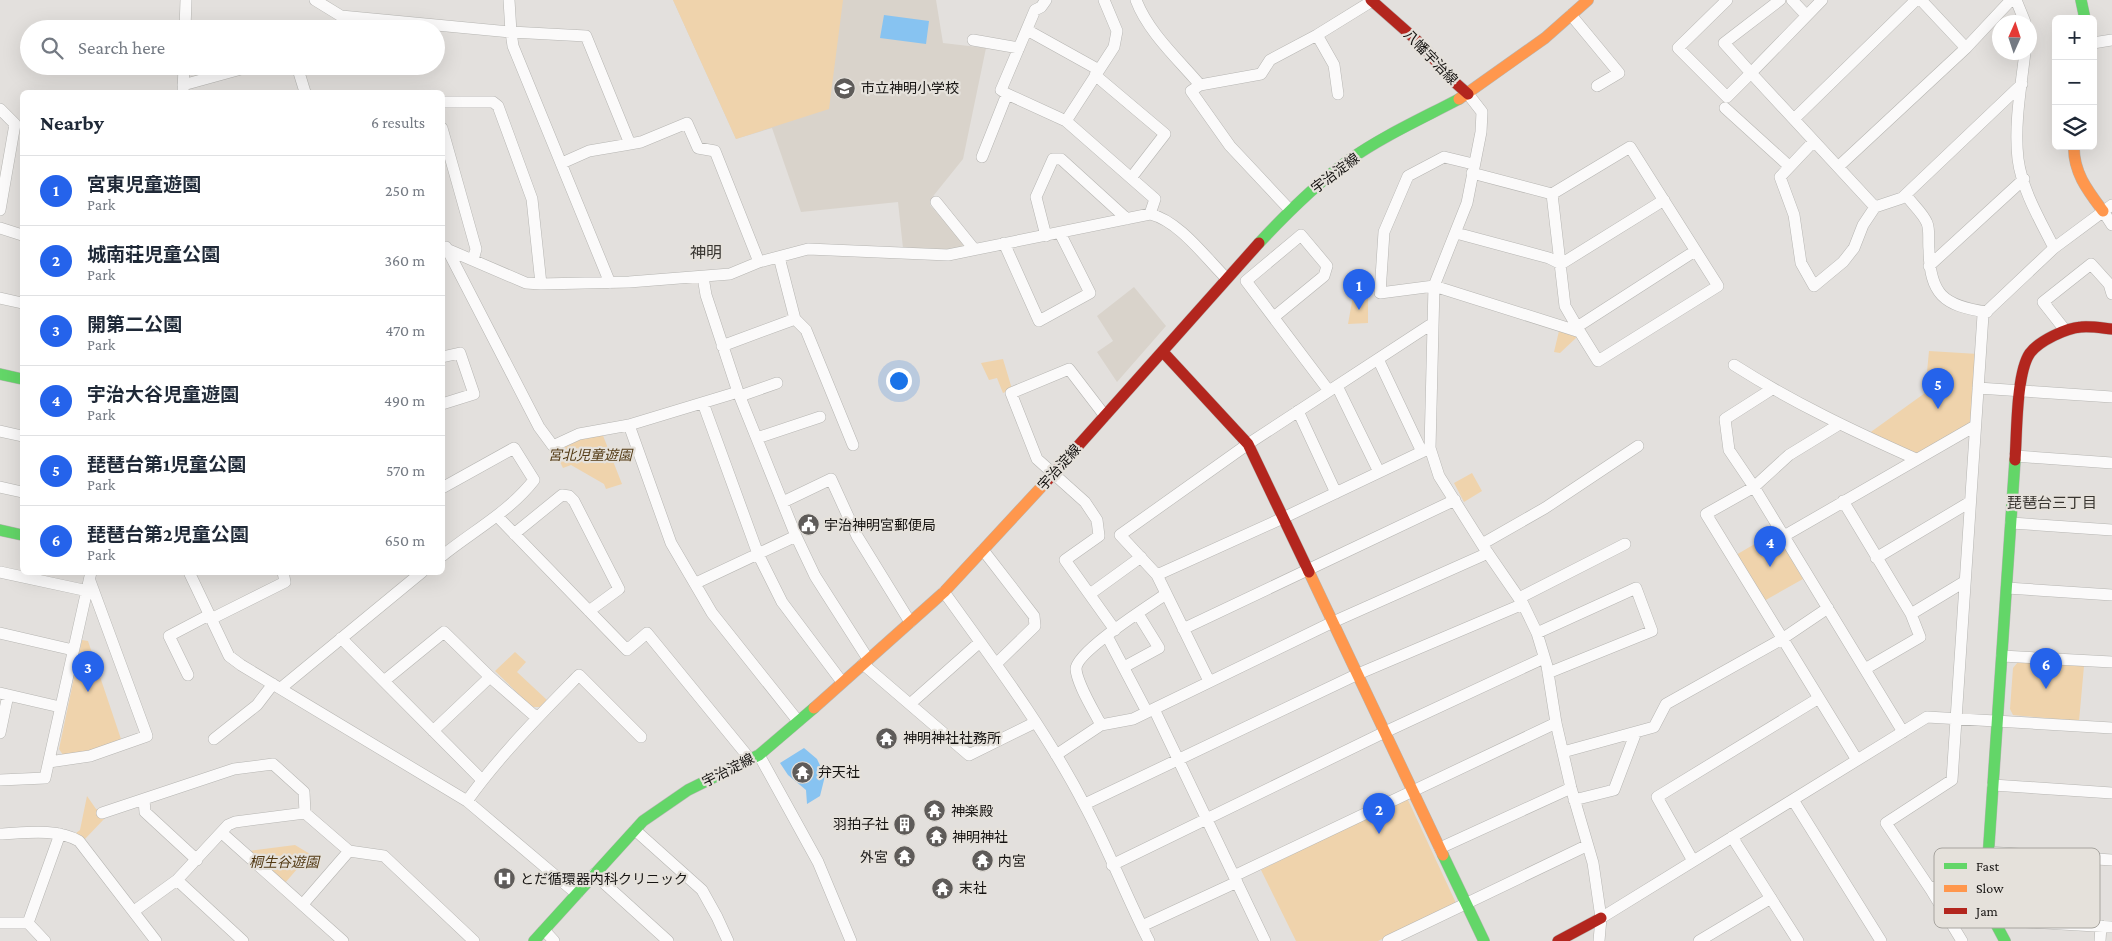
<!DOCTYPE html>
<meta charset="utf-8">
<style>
:root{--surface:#fff;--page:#f6f6f7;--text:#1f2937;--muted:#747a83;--line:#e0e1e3;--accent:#2563eb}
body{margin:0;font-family:"Crimson Pro","Noto Sans JP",serif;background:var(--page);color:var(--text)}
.controls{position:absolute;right:15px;top:15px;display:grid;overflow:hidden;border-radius:8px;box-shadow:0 5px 20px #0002}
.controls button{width:45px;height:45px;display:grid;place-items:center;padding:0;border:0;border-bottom:1px solid var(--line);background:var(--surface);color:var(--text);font:25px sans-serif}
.compass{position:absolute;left:1992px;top:15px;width:45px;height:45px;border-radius:50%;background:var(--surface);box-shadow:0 5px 20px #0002;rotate:3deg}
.you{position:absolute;left:898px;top:380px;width:18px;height:18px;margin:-12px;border:4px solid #fff;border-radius:50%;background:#1a73e8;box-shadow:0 0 0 8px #1a73e833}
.badge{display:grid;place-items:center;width:32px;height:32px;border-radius:50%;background:var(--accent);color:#fff;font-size:16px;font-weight:700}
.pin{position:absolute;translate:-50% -41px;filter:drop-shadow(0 1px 2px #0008)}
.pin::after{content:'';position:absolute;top:26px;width:18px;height:15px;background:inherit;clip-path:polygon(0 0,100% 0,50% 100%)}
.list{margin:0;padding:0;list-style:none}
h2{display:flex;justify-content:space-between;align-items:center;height:65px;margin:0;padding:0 20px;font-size:21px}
h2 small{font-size:16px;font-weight:400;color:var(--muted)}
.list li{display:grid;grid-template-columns:32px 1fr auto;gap:15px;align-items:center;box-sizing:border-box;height:70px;padding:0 20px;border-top:1px solid var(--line)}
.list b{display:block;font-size:19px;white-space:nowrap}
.list p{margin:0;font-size:16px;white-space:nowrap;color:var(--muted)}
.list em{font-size:16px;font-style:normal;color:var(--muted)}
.icon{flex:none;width:28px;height:28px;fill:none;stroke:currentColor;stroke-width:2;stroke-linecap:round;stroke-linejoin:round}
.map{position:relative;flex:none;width:2112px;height:941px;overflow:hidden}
.search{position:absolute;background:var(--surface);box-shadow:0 5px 20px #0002;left:20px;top:20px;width:425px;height:55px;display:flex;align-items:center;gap:12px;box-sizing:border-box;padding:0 18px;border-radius:28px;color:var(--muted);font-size:19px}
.panel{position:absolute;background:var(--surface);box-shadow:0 5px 20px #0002;left:20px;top:90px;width:425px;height:485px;border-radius:8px}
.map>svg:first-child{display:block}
.built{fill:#d9d3cb}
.green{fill:#efd3ac}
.water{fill:#87c3f1}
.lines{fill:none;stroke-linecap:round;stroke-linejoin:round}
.street-casing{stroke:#b6b5b2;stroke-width:12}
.fast-casing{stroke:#b6b5b2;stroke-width:12}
.slow-casing{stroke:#b6b5b2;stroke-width:12}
.jam-casing{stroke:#b6b5b2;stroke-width:12}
.street{stroke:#fbfafa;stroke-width:11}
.fast{stroke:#63d668;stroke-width:11}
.slow{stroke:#ff974d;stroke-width:11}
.jam{stroke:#b3261e;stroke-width:11}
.labels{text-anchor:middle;stroke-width:4.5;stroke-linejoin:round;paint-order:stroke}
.street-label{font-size:14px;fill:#161412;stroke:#e5e1db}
.poi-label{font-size:14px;fill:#161412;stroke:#e5e1db;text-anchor:start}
.park-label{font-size:14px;font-style:italic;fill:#523913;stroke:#e5e1db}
.neighbourhood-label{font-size:15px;fill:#383530;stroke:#e5e1db}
.quarter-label{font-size:16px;fill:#383530;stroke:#e5e1db}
.key{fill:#e5e1db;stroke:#a7a49f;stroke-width:1}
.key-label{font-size:14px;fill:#161412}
</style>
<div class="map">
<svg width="2112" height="941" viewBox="0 0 2112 941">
<rect width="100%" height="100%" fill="#e3e0dd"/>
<path class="built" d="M673 0H936L943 43 986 48 963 159 930 200V205L967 247 947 249 903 248 898 202 801 212 772 128 736 139Z
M1134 287 1166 326 1117 382 1097 352 1113 341 1097 316Z"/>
<path class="green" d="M673 0H843L829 109 736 139Z
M1353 296 1368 297V323L1348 324Z
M1559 331 1577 337 1560 353 1554 352Z
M1929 351 1978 354 1972 424 1919 453 1907 452 1868 434 1925 393Z
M1003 359 1012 389 1003 393 997 378 989 380 981 363Z
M602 433 622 484 606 489 604 484 571 465 563 468 555 452 583 438Z
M1472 473 1482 491 1464 502 1454 483Z
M1775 532 1803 579 1764 601 1736 555Z
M82 640 88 641 122 742 90 753 63 755 59 749Z
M515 652 526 662 517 672 547 700 540 707H532L495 671Z
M2018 662 2084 666 2079 721 2013 715 2010 709 2013 668Z
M87 796 96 809 100 810 105 818 85 839 76 833 80 830Z
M1407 798 1456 903 1378 941H1296L1261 870Z
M295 845 310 854 285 883 249 851Z"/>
<path class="water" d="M884 15 929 21 926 44 880 38Z
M804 748 817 759 825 776 820 796 807 804 806 790 788 775 780 763Z"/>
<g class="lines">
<defs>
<path id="street" d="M315 0 341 16 511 32 513 46 610 283
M509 0 511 32 586 36 630 144 589 151 562 163
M1136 0C1148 32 1178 59 1200 85
M1727 0 1678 48 1727 97 1751 73 1724 43 1780 0
M1792 0 1806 15
M1822 0 1751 73 1875 207
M1921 0 1966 48
M2016 0 2025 22
M1571 15 1619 73 1597 86
M185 29 186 0
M1027 30 1099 70
M1317 35 1334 65 1338 94
M973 40 1019 48
M2093 43 2112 40
M2025 52C2021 87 2014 125 2018 159 2022 190 2040 220 2054 248
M297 66 305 92
M1095 75 1165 134 1131 178
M183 85 252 66
M183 92 184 66
M1007 94 1001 90 1035 10 1041 7 1046 0
M1468 94 1482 112 1481 132 1467 203 1434 286 1430 448 1439 476 1485 549 1523 604 1537 633 1547 666 1556 723 1571 788 1593 863 1601 918 1599 941
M442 102H493L498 106 532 199 541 284
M1725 108 1789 166
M0 109 15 124 0 210
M1794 119 1916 0
M1066 121 1114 47 1117 31 1104 0
M442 128 476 249 473 260
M1814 141 1780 177 1794 215 1801 263 1814 286 1843 262 1854 248 1863 225 1875 207 1902 198 2022 84
M630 144 641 142 687 123 698 148 715 151 759 262
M982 157 1007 94 1066 121 1155 199 1150 214
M1838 167 1966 48 2011 0
M1472 173 1552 194 1630 147 1718 286 1598 361 1580 332 1434 286 1380 293 1384 232 1408 176 1444 157 1473 164
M1552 194 1565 306 1580 332
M1906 195C1912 204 1923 213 1927 223 1930 230 1928 242 1929 250 1930 294 1943 306 1987 312
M936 202 974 249
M1290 210 1230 146 1191 91 1200 85 1261 74 1270 60 1317 35 1372 1
M2103 211 2112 225
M0 228 22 235
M1456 233 1549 258 1561 264 1664 200
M1046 236 1036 197 1053 159H1061L1127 219
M1004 243 1039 321 1090 293 1060 233
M442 247 526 283 541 284 629 282 730 274 759 262 808 249 948 255 1150 214C1179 221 1205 257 1226 278
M446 247 539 427 553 446 579 434 629 425 738 392
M779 257 795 319 806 330 853 445
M1929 266 2024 179
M703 277 706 295 738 392 796 536 815 576 868 659
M0 298 22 303
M1274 317 1324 276 1327 266 1301 235 1246 281 1329 391
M1577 327 1695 251
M2065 330 2043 302 2091 264 2109 284 2112 294
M722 346 795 319
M442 357 460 353 474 394 442 404
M1378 359 1422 452
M1734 365C1792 402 1853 431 1916 459
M1337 386 1379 472
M1978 388 2112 397
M1772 389 1725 419 1729 450 1754 487 1903 732
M740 396 777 383
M703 403 758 554 782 602 842 682
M1298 411 1336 493
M1105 416 1069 369 1011 393 1037 459 1085 502 1097 520 1099 536 1065 560 1115 630
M629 425 671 543 712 613 798 721
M1838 425 1789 455 1754 487 1706 514 1857 760
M0 431 22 436
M757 438 820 417
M2015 456 2112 463
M0 487 22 492
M442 488 514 448 534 480C509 512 473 531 442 556
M1843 501 1911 614 1920 637 1865 669
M783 502 831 479 857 536 910 622
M497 516 627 650 647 633 750 759
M2011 523 2112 530
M514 534 562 495 569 496 574 501 619 589 589 611
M1784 536 1975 426
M1482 544 1545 508 1638 446
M983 550 1034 616 1035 626 996 664
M1876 558 1970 502
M0 572 88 591
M189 572 229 656 241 665 467 801 577 894
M1157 575 1283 518 1430 448
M696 583 796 536
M2007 588 2112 595
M944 592C993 660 1045 729 1084 804 1108 848 1126 896 1149 941
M1090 594 1141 557
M1519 598 1625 544
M1911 614 1964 582
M211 619 285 582 283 572
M1183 629 1455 500
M0 633 73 650
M1537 633 1636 588 1652 631 1548 673
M1107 636 1147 712
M341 638 482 780
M2002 656 2112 662
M863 664 969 755 1034 723
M1124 667 1159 648 1138 614
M188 675 169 636 209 615
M384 681 444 632 490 677 537 718
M1209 681 1157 575 1120 535 1248 444 1433 323
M281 688 422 572
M0 693 60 707
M910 704 980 642
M1154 709 1265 941
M1101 725C1094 711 1077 684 1076 669 1076 652 1150 605 1166 594
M433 731 490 677
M0 733 8 695
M214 739 257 705 273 684
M1563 752 1654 727 1666 704 1782 639 1828 608
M759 755 818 862 851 941
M1056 755 1101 725 1133 719 1333 622 1488 553
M49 762 90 756 147 736 90 581
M0 780 45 778 91 572
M1993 785 2112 793
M144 800 145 812 197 860
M1574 800 1614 790 1636 732
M1793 800 1881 941
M467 801C500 755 540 715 579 675L641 737
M1085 804 1358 674 1523 604
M102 813 234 769 273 764 304 792 305 813 349 851 384 856 474 941
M635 830 702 890 717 917 728 941
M222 833 343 941
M0 834C25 833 56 828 79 841L156 941
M1732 837 1798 941
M1440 848 1571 788
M1693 861 1657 797 1819 698
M1112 865 1385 732 1544 658
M594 874 668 941
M1234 876 1556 723
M177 880 243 941
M1931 890 1886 823 1952 780 1983 315 2054 248 2112 205
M303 904 349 851
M134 911 177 880 228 825 235 822 305 813
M1601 918 1927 717 2112 728
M1992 920 2112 927
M0 923H28
M1142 926 1237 882
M544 930 554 941
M45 941 28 923 60 834
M1388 941 1586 846
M1699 941 1771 898
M1962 941 1931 890 1988 852 2112 860
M2100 941 2101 926"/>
<path id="fast" d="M2081 0 2085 19
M1259 243C1287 213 1316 184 1349 160 1383 136 1423 118 1459 99
M0 374 22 379
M0 530 22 535
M1443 855 1484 941
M534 941 643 821 688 790 759 755 814 708
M2005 941 1989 911 1986 888 2015 460"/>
<path id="slow" d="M1459 99 1545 38 1588 0
M2074 146C2073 172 2088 191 2103 211
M1309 572 1443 855
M814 708 944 592 1045 483"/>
<path id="jam" d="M1371 0 1422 45 1450 78 1468 94
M1163 352 1248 444 1309 572
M2015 460C2017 434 2016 373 2030 353 2039 341 2066 328 2081 327 2091 326 2102 328 2112 329
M1045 483 1259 243
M1558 941 1601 918"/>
</defs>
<use href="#street" class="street-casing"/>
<use href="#fast" class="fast-casing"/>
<use href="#slow" class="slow-casing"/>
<use href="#jam" class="jam-casing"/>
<use href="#street" class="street"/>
<use href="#fast" class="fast"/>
<use href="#slow" class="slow"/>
<use href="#jam" class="jam"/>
</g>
<defs>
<symbol id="school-disc" viewBox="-11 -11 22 22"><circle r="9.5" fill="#5e5b59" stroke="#e5e1db"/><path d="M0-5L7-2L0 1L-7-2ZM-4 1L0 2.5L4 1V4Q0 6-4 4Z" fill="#fff"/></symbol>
<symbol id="civic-disc" viewBox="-11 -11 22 22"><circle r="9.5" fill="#5e5b59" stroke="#e5e1db"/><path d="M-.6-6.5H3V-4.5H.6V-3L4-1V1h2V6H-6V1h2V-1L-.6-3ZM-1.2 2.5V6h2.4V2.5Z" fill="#fff"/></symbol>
<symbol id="temple-disc" viewBox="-11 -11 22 22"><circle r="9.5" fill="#5e5b59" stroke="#e5e1db"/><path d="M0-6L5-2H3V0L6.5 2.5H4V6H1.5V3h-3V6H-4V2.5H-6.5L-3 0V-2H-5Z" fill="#fff"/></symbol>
<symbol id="building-disc" viewBox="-11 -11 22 22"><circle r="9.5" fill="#5e5b59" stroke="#e5e1db"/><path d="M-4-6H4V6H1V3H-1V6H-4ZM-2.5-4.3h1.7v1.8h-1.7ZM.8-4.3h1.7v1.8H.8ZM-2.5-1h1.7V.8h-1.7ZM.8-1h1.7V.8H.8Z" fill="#fff"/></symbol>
<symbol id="hospital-disc" viewBox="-11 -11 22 22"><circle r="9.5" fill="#5e5b59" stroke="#e5e1db"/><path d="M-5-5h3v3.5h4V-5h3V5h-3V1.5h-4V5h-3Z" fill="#fff"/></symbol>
</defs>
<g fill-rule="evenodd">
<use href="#school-disc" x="832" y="76" width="25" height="25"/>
<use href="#civic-disc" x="796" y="512" width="25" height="25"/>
<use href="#temple-disc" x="874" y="726" width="25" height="25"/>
<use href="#temple-disc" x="790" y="760" width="25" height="25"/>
<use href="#temple-disc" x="922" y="798" width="25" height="25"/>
<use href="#building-disc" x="892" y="812" width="25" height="25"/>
<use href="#temple-disc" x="924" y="824" width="25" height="25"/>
<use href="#temple-disc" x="892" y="844" width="25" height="25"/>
<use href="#temple-disc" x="970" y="848" width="25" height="25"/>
<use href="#hospital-disc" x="492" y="866" width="25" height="25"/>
<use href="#temple-disc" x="930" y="876" width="25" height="25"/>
</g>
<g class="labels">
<g class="street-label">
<text transform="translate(1431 57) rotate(46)" y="5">八幡宇治線</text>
<text transform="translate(1335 173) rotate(-37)" y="5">宇治淀線</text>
<text transform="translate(1059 467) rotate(-48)" y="5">宇治淀線</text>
<text transform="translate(728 770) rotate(-27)" y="5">宇治淀線</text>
</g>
<g class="poi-label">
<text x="861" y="93">市立神明小学校</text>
<text x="824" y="530">宇治神明宮郵便局</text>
<text x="903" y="743">神明神社社務所</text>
<text x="818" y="777">弁天社</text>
<text x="951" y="816">神楽殿</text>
<text x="889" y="829" text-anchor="end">羽拍子社</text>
<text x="952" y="842">神明神社</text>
<text x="888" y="862" text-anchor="end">外宮</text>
<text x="998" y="866">内宮</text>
<text x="520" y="884">とだ循環器内科クリニック</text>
<text x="959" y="893">末社</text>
</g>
<g class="park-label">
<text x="590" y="460">宮北児童遊園</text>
<text x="284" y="867">桐生谷遊園</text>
</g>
<g class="neighbourhood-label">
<text x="2052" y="508">琵琶台三丁目</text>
</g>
<g class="quarter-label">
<text x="706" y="258">神明</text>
</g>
</g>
<rect x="1934" y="848" width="166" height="80" rx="8" class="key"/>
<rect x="1944" y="863" width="23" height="6" fill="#63d668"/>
<rect x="1944" y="885" width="23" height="7" fill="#ff974d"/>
<rect x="1944" y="908" width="23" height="6" fill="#b3261e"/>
<g class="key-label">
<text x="1976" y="871">Fast</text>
<text x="1976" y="893">Slow</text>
<text x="1976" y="916">Jam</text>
</g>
</svg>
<div class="controls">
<button>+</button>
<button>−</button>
<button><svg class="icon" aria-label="layers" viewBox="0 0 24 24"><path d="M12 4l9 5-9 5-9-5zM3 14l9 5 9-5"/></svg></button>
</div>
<svg class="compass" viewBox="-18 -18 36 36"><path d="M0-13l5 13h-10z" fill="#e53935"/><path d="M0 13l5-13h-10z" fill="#747a83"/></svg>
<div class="you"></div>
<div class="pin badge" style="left:1359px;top:310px">1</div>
<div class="pin badge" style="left:1379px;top:834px">2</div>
<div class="pin badge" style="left:88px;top:692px">3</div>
<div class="pin badge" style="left:1770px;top:567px">4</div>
<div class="pin badge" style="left:1938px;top:409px">5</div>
<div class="pin badge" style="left:2046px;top:689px">6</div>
<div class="search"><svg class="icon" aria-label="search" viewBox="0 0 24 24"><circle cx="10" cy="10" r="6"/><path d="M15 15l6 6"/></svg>Search here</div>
<section class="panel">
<h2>Nearby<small>6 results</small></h2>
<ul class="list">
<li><span class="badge">1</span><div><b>宮東児童遊園</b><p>Park</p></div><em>250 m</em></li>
<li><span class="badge">2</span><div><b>城南荘児童公園</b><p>Park</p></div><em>360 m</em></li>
<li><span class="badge">3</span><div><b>開第二公園</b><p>Park</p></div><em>470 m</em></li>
<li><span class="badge">4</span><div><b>宇治大谷児童遊園</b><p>Park</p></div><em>490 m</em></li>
<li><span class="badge">5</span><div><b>琵琶台第1児童公園</b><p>Park</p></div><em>570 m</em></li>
<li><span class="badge">6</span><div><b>琵琶台第2児童公園</b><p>Park</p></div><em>650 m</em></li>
</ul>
</section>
</div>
